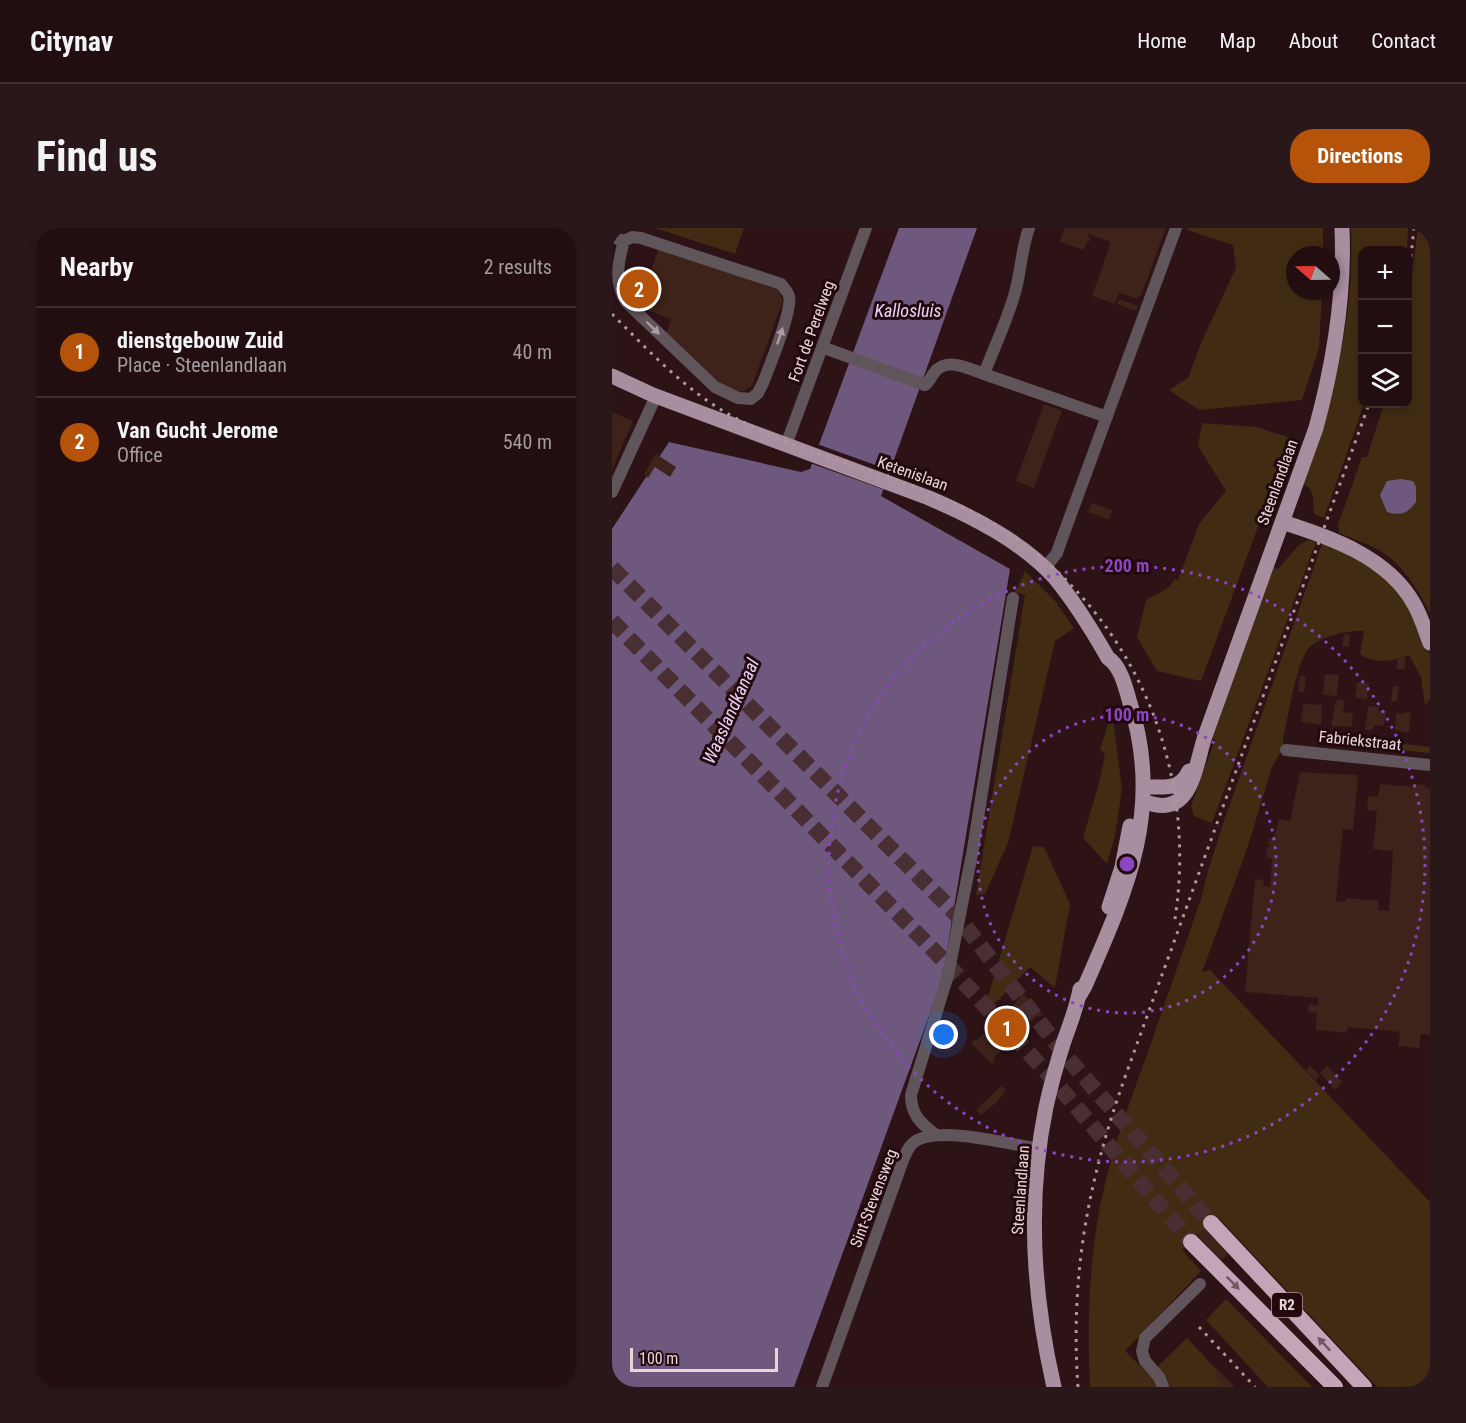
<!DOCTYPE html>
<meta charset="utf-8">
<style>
:root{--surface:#220e10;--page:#2a1719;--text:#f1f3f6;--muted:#a29c9f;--line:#3f2e30;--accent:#b45309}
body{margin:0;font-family:"Roboto Condensed",sans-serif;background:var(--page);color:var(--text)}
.controls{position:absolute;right:18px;top:18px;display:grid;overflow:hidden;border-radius:12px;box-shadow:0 3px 9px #0003}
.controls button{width:54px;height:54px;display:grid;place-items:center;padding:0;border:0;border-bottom:2px solid var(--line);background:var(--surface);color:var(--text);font:30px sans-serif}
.compass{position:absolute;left:674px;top:18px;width:54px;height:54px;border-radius:50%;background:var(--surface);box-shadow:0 3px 9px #0003;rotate:290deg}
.scale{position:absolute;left:18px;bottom:15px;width:148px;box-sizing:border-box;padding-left:6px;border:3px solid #ead6d8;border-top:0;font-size:16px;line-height:21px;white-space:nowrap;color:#ead6d8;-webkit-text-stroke:4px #23090e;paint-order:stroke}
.you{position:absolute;left:332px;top:807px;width:21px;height:21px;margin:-15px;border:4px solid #fff;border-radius:50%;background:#1a73e8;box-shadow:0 0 0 9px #1a73e833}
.badge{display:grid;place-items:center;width:39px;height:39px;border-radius:50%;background:var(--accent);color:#fff;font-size:20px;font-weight:700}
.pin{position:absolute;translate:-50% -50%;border:3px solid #fff;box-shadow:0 2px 6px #0006}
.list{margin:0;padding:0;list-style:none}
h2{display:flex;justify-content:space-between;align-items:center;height:78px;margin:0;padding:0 24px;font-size:26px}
h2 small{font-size:20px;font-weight:400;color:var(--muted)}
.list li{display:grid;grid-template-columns:39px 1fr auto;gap:18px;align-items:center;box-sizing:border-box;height:90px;padding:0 24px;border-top:2px solid var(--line)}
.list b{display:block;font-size:22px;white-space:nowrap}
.list p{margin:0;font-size:20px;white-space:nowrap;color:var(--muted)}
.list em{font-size:20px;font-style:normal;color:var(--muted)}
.icon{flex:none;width:33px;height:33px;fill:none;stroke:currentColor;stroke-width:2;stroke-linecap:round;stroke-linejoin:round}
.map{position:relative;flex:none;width:818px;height:1159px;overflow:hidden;border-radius:24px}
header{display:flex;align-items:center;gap:36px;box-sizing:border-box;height:84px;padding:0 30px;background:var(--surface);border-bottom:2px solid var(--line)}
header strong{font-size:28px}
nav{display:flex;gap:33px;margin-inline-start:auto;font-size:21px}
.intro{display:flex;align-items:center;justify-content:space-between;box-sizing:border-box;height:144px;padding:0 36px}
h1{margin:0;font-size:42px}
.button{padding:15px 27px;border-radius:24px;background:var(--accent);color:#fff;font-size:21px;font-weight:700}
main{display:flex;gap:36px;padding:0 36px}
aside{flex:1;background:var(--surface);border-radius:24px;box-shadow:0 3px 9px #0003}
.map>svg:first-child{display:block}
.green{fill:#412c13}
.water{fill:#6f587d}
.pier{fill:#2d1216}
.building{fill:#3d2319}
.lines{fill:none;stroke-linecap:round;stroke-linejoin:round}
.highway-tunnel{stroke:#492f33;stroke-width:16;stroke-dasharray:16 8;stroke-linecap:butt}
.minor{stroke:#61555c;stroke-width:12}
.major{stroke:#a88e9e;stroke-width:15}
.highway{stroke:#c4a5b7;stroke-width:16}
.rail{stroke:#af999c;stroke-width:3;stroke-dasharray:3 6;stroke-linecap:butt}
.oneway{fill:#ac9ca0}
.oneway2{fill:#745762}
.ring{fill:none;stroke:#8c46c3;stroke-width:3;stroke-dasharray:3 6}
.labels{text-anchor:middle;stroke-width:6;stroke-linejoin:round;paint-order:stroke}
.shield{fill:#23090e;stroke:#ae989b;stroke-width:1.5}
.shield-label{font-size:15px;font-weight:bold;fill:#ead6d8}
.street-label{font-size:16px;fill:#ead6d8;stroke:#23090e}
.water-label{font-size:18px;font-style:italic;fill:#ebd4f9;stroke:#23090e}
.centre{fill:#8c46c3;stroke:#23090e;stroke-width:3}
.ring-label{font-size:18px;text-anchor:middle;font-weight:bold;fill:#8c46c3;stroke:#23090e;stroke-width:6;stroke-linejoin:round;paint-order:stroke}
</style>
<header>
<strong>Citynav</strong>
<nav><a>Home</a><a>Map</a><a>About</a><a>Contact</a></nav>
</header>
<div class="intro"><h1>Find us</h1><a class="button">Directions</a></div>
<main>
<aside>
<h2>Nearby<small>2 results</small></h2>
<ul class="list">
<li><span class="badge">1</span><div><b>dienstgebouw Zuid</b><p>Place · Steenlandlaan</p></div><em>40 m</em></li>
<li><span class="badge">2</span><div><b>Van Gucht Jerome</b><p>Office</p></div><em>540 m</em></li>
</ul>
</aside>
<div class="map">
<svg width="818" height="1159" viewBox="0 0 818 1159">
<rect width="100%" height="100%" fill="#2d1216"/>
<path class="green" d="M43 0H132L123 26Z
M575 0H711V27H683V63H710L707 120 690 172 587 182 557 162 576 150 590 113 624 40 621 17 575 2Z
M739 0H796L795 22H750V176H752L712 290 702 286C701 274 703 260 691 256 721 173 743 89 739 0Z
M806 0H818V385C805 360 789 333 763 320 751 314 739 310 727 305L726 297 750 229H755L772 176H796V79Z
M590 195 644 199 679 210 589 453 545 443 525 409 534 372 556 360 563 351 566 352 587 296 614 263 586 218Z
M696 312 704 314 600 595 582 588 579 578 603 512 600 510 662 339 666 341 687 317Z
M710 316 750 332 768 345 783 361 802 388 818 427V471L813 477 809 449 797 427C780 433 764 437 748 426L752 403C736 402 707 408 696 421 684 437 676 490 671 511V520L660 539 635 621 590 744 598 742 818 974V1159H765L606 989 570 1022 589 1043 513 1123 537 1147 575 1110 621 1159H478C475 1098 477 1038 488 978 499 924 518 873 537 821 554 771 572 721 589 671L596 643 613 590Z
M413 343 443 373 462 400 443 413 396 615 373 666 364 667 413 367 403 364Z
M500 484 510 561 503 608 495 636 471 610 488 551 493 526 488 521Z
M782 515 818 519V525L780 521Z
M421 618 432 619 458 676 443 760 418 739 370 789Z
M614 1071 700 1159H656L594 1092Z"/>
<path class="water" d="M287 0H365L269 268 398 341 330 752 182 1159H0V301L57 214 189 244 198 241Z
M789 251 801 253 804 259V274C795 286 789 288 775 284L768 267 775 253Z"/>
<path class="pier" d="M205 216 277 242 270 261 198 235Z"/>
<path class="building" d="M452 0H554L529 68 527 67 526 71 507 65 503 76 480 68 499 14 477 6 476 9 479 10 477 14H475L472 22 448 14Z
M47 19 166 62 171 73 140 158 129 164 111 157 82 135 53 109 59 91 34 82 37 73 20 67 24 54 34 57Z
M507 71 526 78 524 83 505 76Z
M432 176 450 183 422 260 404 253Z
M0 184 21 193 0 242Z
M44 226 64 239 58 249 43 239 36 250 32 246Z
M480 275 500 282 497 292 476 284Z
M732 406H738L737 419 730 418Z
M786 429H793V441H784Z
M713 446 727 447 725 468 711 467Z
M688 448H694L692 465 686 464Z
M745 454 757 455 755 471 743 470Z
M781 458H787L785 473H779Z
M725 471 733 472 731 484 741 485 740 499 719 498 723 475H725Z
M691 476 710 477 709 497 689 494Z
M756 478 767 479 766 483H774L772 498 762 497 761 502H753Z
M791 484 799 485 797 504 783 503 784 485 791 486Z
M688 544 746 547 741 602 731 601 724 673 733 674 734 670 767 673 766 682 777 683 781 623 761 621 765 583 755 582 756 568 766 569 768 556 804 559V556L813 557V560L818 561V807L809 806 807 820 786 818 788 804 736 799 735 805 704 802 705 785 696 784 697 776 706 777V770L633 764 643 651 652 652 651 658 658 659 660 631 654 630 656 619 661 617H656L657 610H662L667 591 678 593Z
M410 765 431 786 427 789 425 788 409 804 410 806 381 830 383 832 379 836 359 815 362 811 364 813 381 797 408 770 407 768Z
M698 838 708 847 703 852 694 842Z
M715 838 731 854 723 862 708 845Z
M389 858 394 862 384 875 369 887 364 882Z
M593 1001 617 1025 609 1033 586 1008Z
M606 1142 623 1159H610L608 1157 610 1155 602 1146Z"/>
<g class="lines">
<path class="highway-tunnel" d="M0 340 343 685 453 827 599 995
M0 393 336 737 437 847 579 1014"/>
<path class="minor" d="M417 0C409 22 409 46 402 68 394 95 382 120 372 146L495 189
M0 9 12 13 20 9 29 10 169 56C172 60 176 64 177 68 181 82 157 139 151 155L146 165 139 171 126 170 103 159 14 74C2 55 6 34 12 13
M210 119 313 157C318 153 318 150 322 145 334 128 358 141 372 146
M174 217 254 0
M0 264 44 168
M433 340 445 325 448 316 564 0
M674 522 818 537
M323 906C308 895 299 886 299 867L336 747 361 621 401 370
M210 1159 291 932C293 927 296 920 300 916 321 895 399 917 428 921
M551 1159 547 1149 533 1133 530 1123 533 1110 588 1056"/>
<path class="major" d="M0 148 41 167 317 270C361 289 409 313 442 349 463 374 480 402 496 430 509 438 514 461 518 475 552 581 515 662 473 758L466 770
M670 294C718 309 776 329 802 376 809 388 813 402 818 415
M531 559C551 558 567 564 577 543
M531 573C578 592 582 545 592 511L704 200C722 134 733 69 730 0
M497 679 510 639 518 598
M442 1159C421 1068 415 971 434 879 439 856 445 835 452 813 458 796 465 779 468 761"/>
<path class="highway" d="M599 995 752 1159
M579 1014 723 1159"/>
<path class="rail" d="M796 56 802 0
M0 86C37 123 72 161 118 187 191 228 276 243 351 279 508 355 591 526 562 697
M587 1099 643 1159
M466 1159C458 1047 476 954 513 849L757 176"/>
</g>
<defs><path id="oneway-solid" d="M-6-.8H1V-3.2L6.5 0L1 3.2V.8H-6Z" transform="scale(1.5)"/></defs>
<g class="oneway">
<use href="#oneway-solid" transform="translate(41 100) rotate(44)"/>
<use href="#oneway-solid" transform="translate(168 108) rotate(-71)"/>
</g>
<g class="oneway2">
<use href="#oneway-solid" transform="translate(621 1055) rotate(45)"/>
<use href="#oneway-solid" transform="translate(712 1116) rotate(-133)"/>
</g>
<g class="ring">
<circle cx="515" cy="636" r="149"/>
<circle cx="515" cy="636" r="298"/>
</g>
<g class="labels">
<rect class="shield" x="660" y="1065" width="30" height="24" rx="4.5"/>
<g class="shield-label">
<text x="675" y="1082">R2</text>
</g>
<g class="street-label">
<text transform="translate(199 103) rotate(-70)" y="6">Fort de Perelweg</text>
<text transform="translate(301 245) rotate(20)" y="6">Ketenislaan</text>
<text transform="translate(665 254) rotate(-70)" y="6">Steenlandlaan</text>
<text transform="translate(748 512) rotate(6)" y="6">Fabriekstraat</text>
<text transform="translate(408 962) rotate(-86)" y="6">Steenlandlaan</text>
<text transform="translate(261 970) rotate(-69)" y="6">Sint-Stevensweg</text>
</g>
<g class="water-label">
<text x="296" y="89">Kallosluis</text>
<text transform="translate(119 483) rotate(-66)" y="6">Waaslandkanaal</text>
</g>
</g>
<circle cx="515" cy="636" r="9" class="centre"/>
<g class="ring-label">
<text x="515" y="344">200 m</text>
<text x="515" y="493">100 m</text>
</g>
</svg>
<div class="controls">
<button>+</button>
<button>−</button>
<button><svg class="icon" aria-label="layers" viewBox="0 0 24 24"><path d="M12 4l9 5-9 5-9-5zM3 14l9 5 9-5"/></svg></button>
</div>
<svg class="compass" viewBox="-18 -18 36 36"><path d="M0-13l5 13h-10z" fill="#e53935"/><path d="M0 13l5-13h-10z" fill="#a29c9f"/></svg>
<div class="scale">100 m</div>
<div class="you"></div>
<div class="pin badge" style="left:395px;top:800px">1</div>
<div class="pin badge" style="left:27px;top:61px">2</div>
</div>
</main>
